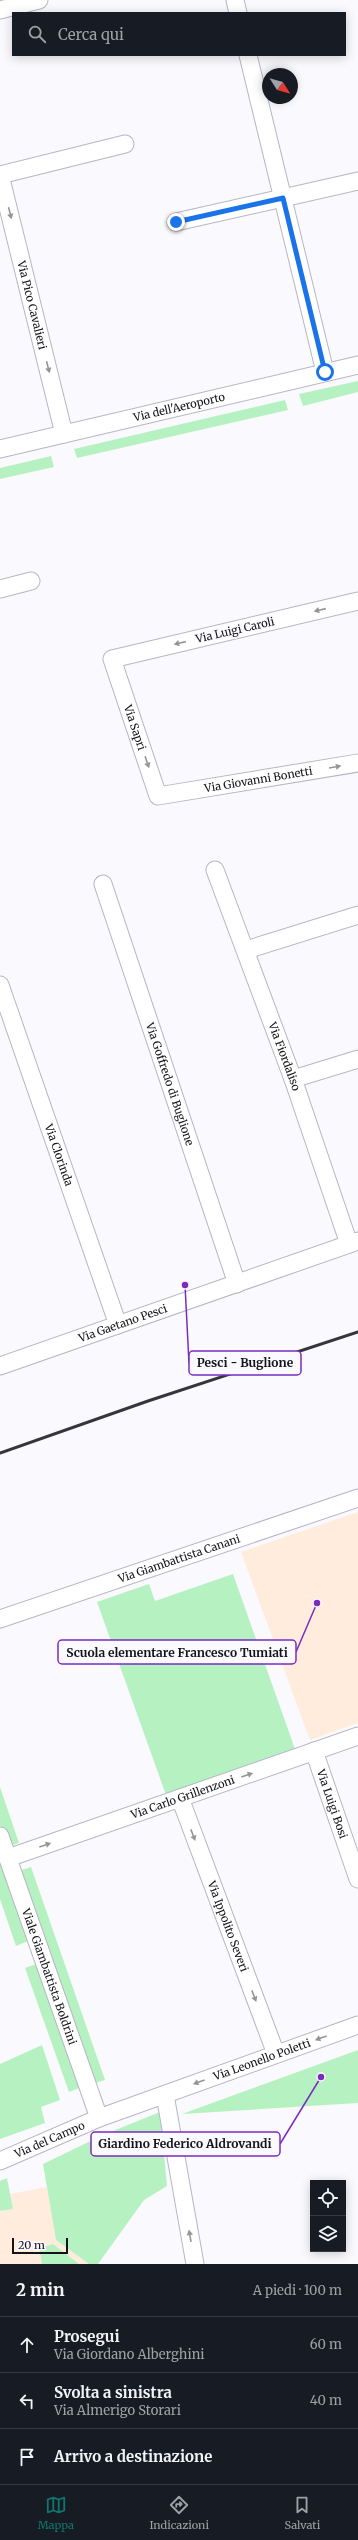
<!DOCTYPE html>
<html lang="it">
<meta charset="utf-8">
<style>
:root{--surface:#171b24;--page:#242831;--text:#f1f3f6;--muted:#9ea1a6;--line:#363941;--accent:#0f766e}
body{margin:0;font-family:Merriweather,serif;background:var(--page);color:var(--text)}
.controls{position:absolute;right:12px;bottom:12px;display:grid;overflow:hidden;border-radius:0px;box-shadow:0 2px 10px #0003}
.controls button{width:36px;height:36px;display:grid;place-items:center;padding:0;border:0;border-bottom:1px solid var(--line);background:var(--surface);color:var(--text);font:20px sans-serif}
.compass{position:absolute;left:262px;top:68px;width:36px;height:36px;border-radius:50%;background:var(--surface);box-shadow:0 2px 10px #0003;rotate:127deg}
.scale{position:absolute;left:12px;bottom:10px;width:56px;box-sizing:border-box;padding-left:4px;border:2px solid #141319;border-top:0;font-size:11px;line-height:14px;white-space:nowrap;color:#141319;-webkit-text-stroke:3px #faf9fd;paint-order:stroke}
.stop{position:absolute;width:12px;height:12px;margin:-9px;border:3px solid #1a73e8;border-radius:50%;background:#fff}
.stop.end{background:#1a73e8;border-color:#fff;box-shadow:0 1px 4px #0008}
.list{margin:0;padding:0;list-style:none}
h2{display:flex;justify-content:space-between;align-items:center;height:52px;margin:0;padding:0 16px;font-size:17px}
h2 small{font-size:13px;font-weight:400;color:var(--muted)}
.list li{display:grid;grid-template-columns:26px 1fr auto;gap:12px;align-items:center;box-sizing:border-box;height:56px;padding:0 16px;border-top:1px solid var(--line)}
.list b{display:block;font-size:15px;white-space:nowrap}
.list p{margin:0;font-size:13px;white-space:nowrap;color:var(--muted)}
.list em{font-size:13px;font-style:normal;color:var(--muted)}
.icon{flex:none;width:22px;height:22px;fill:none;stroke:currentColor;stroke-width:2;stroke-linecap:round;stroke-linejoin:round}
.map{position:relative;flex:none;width:358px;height:2264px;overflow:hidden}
.search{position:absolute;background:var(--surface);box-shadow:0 2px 10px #0003;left:12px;right:12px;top:12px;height:44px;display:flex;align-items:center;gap:10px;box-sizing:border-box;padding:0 14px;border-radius:0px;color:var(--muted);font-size:15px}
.sheet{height:220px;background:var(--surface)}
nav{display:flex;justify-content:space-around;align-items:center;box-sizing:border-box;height:56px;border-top:1px solid var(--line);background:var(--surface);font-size:11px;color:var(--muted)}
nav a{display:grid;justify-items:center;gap:2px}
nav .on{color:var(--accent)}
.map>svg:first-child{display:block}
.education{fill:#ffecdc}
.green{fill:#b6f2c1}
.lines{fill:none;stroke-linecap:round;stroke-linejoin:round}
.street-casing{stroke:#b7b5c6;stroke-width:19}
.street{stroke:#fff;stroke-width:17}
.rail{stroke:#36353b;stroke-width:3}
.oneway{fill:#959598}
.route{stroke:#1a73e8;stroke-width:5}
.labels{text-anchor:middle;stroke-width:3.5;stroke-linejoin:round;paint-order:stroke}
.street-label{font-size:11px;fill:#141319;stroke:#faf9fd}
.leader{fill:none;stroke:#7b2cbf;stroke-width:1.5}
.callout-dot{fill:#7b2cbf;stroke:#faf9fd;stroke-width:1.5}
.callout{fill:#faf9fd;stroke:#7b2cbf;stroke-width:1.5}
.callout-label{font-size:12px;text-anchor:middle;font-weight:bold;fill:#141319}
</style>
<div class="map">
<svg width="358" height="2264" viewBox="0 0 358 2264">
<rect width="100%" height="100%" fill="#faf9fd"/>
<path class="education" d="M358 1512V1723L310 1740 241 1552Z
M47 2187 56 2240 89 2264H0V2211L13 2209 10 2194Z"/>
<path class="green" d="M358 381V392L303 406 299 394Z
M285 400 288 410 77 458 74 449Z
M51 456 54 467 0 479V468Z
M233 1574 295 1749 166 1795 97 1602 149 1584 155 1601Z
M0 1787 19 1843 8 1846 0 1825Z
M0 1859 28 1941 16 1946 0 1899Z
M31 1867 105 2080 92 2084 16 1872Z
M39 1963 82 2087 69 2092 25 1968Z
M42 2045 60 2100 41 2107 45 2123 0 2139V2064Z
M358 2050V2103L182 2114Z
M160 2112 167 2186 144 2200 98 2264H89L56 2240 43 2164 103 2135Z
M7 2178 13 2209 0 2211V2181Z
M53 2244 79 2264H42L39 2248Z"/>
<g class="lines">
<defs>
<g id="street">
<path d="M235 0 238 13"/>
<path d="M0 10 39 0"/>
<path d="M248 55 325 372"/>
<path id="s1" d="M0 175 64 434"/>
<path d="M0 175 125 144"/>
<path d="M176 222 358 181"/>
<path id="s2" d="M0 449 358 365"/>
<path d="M0 589 31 581"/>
<path id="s3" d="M358 601 112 659 158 796 358 763"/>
<path id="s4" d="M215 870 293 1079 349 1244"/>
<path id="s5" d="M103 884 237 1284"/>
<path d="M246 950 358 915"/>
<path id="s6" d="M0 985 118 1325"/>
<path d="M293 1079 358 1059"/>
<path id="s7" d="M0 1366 358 1241"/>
<path id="s8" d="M0 1619 358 1498"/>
<path id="s9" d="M314 1751 358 1879"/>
<path id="s10" d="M180 1798 276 2054"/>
<path id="s11" d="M0 1836 99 2118"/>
<path id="s12" d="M8 1858 358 1736"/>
<path d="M165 2095 195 2264"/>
<path id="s13" d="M0 2161 99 2118 358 2025"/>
</g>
</defs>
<use href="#street" class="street-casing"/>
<use href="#street" class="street"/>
<path class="rail" d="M0 1453 148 1401 358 1332"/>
</g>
<defs><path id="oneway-solid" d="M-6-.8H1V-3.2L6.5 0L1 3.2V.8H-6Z"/></defs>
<g class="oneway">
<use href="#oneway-solid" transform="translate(10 213) rotate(76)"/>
<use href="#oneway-solid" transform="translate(48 367) rotate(76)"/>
<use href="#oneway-solid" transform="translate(320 610) rotate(167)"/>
<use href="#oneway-solid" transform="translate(180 643) rotate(167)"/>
<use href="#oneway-solid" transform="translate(147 762) rotate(71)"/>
<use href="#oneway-solid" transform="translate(335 767) rotate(-10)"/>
<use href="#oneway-solid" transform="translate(247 1775) rotate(-19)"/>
<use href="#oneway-solid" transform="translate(193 1835) rotate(69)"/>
<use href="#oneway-solid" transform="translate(45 1845) rotate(-19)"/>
<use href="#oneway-solid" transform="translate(254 1996) rotate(69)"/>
<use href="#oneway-solid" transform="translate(321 2038) rotate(160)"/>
<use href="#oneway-solid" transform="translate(199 2082) rotate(160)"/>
<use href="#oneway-solid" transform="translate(190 2236) rotate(-100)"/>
</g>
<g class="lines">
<path class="route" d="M176 222 283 198 325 372"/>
</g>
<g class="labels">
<g class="street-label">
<text dy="4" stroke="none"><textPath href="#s1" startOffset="134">Via Pico Cavalieri</textPath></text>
<text dy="4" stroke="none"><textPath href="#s2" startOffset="184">Via dell'Aeroporto</textPath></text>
<text transform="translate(235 630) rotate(-13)" y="4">Via Luigi Caroli</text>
<text dy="4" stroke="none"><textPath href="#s3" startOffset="325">Via Sapri</textPath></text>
<text dy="4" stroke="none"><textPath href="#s3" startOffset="499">Via Giovanni Bonetti</textPath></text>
<text dy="4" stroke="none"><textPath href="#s4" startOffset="199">Via Fiordaliso</textPath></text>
<text dy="4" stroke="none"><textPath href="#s5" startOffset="211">Via Goffredo di Buglione</textPath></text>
<text dy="4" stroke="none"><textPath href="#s6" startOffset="180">Via Clorinda</textPath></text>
<text dy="4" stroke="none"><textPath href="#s7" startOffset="130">Via Gaetano Pesci</textPath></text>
<text dy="4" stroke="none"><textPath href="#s8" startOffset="189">Via Giambattista Canani</textPath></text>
<text dy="4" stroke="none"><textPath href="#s12" startOffset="185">Via Carlo Grillenzoni</textPath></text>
<text dy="4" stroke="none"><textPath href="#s9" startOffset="56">Via Luigi Bosi</textPath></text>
<text dy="4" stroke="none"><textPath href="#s10" startOffset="137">Via Ippolito Severi</textPath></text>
<text dy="4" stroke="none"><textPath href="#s11" startOffset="149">Viale Giambattista Boldrini</textPath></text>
<text dy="4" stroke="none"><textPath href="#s13" startOffset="281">Via Leonello Poletti</textPath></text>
<text dy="4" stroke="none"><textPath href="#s13" startOffset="54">Via del Campo</textPath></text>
</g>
</g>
<path class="leader" d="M185 1285L189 1363M317 1603L296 1652M321 2077L280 2144"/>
<g class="callout-dot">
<circle cx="185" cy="1285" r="4"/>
<circle cx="317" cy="1603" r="4"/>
<circle cx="321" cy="2077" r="4"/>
</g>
<g class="callout">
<rect x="189" y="1351" width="112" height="24" rx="4"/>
<rect x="58" y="1640" width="238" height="24" rx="4"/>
<rect x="91" y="2132" width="189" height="24" rx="4"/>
</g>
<g class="callout-label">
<text x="245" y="1367">Pesci - Buglione</text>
<text x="177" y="1657">Scuola elementare Francesco Tumiati</text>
<text x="185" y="2148">Giardino Federico Aldrovandi</text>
</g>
</svg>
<div class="controls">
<button><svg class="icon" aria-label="locate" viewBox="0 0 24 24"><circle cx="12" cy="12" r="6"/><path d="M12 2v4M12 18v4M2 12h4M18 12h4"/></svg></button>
<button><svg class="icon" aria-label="layers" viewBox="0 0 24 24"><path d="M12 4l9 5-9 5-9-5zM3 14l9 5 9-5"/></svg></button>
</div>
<svg class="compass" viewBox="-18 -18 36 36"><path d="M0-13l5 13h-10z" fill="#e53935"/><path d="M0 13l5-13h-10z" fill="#9ea1a6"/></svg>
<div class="scale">20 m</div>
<div class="stop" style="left:325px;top:372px"></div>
<div class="stop end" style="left:176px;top:222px"></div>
<div class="search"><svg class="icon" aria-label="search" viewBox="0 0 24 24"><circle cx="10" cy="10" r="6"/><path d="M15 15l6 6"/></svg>Cerca qui</div>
</div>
<section class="sheet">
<h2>2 min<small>A piedi · 100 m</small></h2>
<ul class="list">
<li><svg class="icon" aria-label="ahead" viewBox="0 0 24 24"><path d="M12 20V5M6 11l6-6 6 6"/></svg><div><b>Prosegui</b><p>Via Giordano Alberghini</p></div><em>60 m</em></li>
<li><svg class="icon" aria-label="left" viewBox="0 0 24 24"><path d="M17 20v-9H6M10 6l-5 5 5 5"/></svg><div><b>Svolta a sinistra</b><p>Via Almerigo Storari</p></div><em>40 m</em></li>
<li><svg class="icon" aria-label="arrive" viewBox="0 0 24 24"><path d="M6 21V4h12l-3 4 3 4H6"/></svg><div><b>Arrivo a destinazione</b></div></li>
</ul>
</section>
<nav>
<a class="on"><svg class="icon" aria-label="map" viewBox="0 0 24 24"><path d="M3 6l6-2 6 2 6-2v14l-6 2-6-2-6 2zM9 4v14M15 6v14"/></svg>Mappa</a>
<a><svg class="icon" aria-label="directions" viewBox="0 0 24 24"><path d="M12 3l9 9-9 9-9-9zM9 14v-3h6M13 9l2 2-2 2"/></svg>Indicazioni</a>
<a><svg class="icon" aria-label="saved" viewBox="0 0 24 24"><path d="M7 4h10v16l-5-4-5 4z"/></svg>Salvati</a>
</nav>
